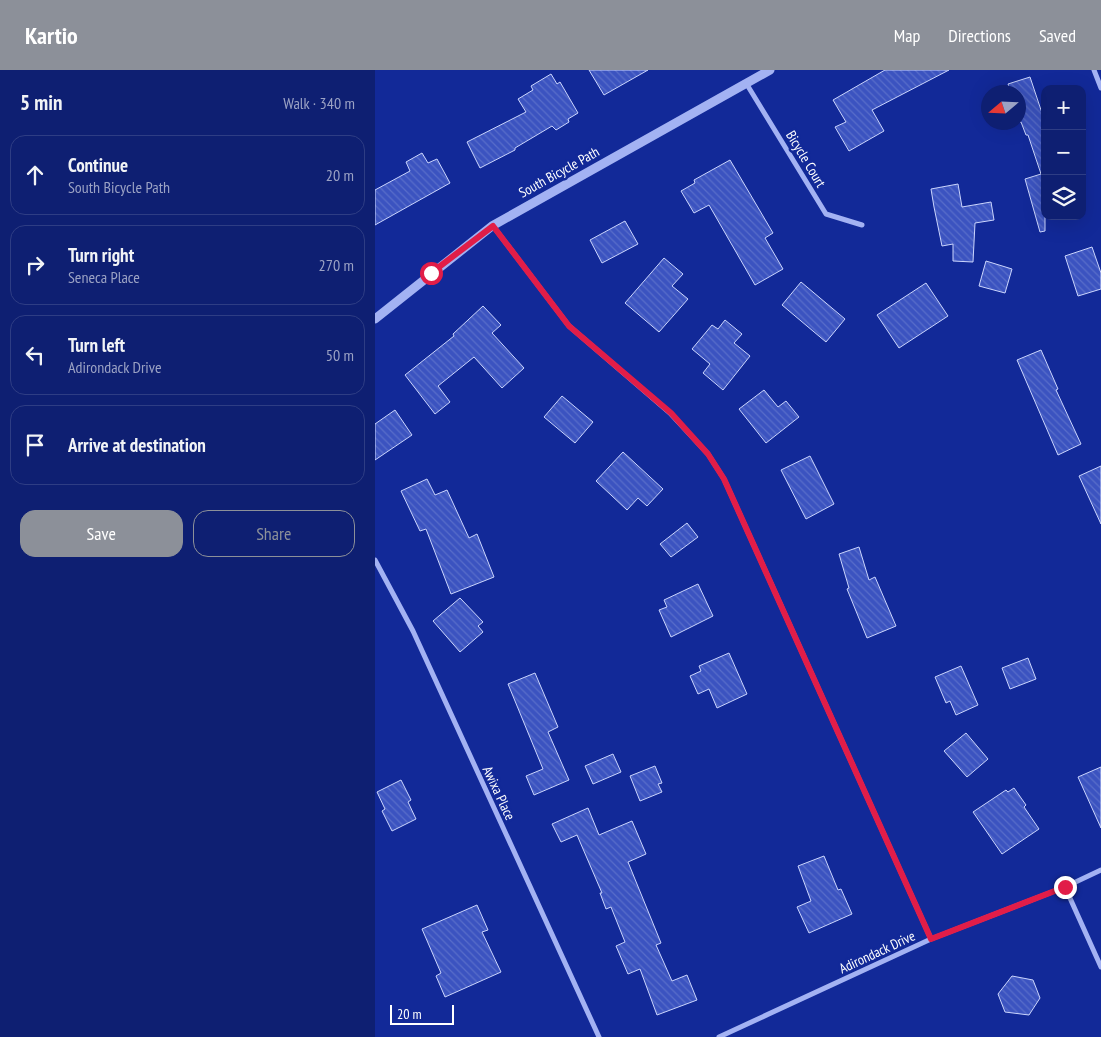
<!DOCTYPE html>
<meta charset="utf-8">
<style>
:root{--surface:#0e1f72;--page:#172777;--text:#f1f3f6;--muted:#9ba2c4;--line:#2e3d84;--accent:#8c9099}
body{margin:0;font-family:"PT Sans Narrow",sans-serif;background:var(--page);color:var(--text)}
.controls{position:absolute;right:15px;top:15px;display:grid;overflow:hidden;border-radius:10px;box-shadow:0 5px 20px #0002}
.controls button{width:45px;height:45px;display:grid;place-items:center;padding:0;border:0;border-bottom:1px solid var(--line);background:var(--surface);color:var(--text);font:25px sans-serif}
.compass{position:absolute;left:606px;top:15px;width:45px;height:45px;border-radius:50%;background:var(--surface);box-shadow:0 5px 20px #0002;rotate:251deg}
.scale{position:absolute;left:15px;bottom:12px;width:64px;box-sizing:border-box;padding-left:5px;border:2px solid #fff;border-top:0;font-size:14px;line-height:18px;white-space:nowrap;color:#fff;-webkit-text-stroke:4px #122998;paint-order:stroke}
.stop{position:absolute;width:15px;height:15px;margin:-11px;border:4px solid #e11d48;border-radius:50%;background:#fff}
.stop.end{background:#e11d48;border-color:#fff;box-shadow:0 1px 5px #0008}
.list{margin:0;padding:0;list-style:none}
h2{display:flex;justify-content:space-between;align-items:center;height:65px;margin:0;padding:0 20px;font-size:21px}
h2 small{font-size:16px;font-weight:400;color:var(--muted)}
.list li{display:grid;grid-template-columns:32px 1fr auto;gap:15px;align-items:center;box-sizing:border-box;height:80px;margin:0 10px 10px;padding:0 10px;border:1px solid var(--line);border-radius:15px}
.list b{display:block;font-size:19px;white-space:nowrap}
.list p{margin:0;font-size:16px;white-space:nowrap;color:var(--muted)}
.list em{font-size:16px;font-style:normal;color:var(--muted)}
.actions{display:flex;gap:10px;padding:15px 20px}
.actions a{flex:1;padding:11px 0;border:1px solid var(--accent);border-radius:15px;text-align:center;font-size:18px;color:var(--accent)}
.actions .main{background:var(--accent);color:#fff}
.icon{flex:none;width:28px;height:28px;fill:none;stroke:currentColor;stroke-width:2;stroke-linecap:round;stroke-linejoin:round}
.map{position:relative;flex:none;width:726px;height:967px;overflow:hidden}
header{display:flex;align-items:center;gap:30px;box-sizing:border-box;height:70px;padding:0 25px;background:var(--accent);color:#fff}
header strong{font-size:24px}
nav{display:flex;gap:28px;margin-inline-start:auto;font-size:18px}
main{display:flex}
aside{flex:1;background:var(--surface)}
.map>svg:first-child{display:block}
.building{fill:url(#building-back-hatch);stroke:#cbd5fd}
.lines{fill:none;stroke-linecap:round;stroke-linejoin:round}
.minor{stroke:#a3b2f3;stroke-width:5}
.tertiary{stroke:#a3b2f3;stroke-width:9}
.route{stroke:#e11d48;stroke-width:6}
.labels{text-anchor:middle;stroke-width:5;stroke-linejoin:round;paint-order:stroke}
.street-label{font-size:14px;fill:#fff;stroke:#122998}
</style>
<header>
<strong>Kartio</strong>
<nav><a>Map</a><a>Directions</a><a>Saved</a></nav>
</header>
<main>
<aside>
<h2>5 min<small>Walk · 340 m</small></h2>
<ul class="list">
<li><svg class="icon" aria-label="ahead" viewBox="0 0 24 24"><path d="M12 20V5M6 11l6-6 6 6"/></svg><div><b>Continue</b><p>South Bicycle Path</p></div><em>20 m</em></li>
<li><svg class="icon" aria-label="right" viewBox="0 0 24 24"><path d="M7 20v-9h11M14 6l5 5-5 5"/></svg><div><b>Turn right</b><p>Seneca Place</p></div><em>270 m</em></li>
<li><svg class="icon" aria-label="left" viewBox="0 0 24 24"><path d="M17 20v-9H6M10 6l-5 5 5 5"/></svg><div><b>Turn left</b><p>Adirondack Drive</p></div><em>50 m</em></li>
<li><svg class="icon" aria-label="arrive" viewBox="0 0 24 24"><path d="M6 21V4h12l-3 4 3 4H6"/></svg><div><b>Arrive at destination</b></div></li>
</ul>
<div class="actions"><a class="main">Save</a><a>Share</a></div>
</aside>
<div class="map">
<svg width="726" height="967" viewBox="0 0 726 967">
<defs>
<pattern id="building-back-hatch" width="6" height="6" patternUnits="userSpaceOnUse" patternTransform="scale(1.25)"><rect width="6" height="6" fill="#3b53c0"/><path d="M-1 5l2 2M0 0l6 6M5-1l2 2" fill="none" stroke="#586dc9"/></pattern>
</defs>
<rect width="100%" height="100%" fill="#122998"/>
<path class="building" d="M214 0H273L229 25Z
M510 0H574L497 40 509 61 474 81 460 57 471 52 458 30Z
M176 4 182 14 185 12 203 43 193 49 194 52 181 60 177 56 140 78V80L105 98 92 72 151 42 143 29 158 20 156 16Z
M655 7 670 52V161L665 162 650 109 666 104 653 65H651L646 52H645L644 48V22H636L633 14Z
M47 83 53 93 62 89 75 113 0 155V120L35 101 31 92Z
M355 90 398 163 390 168 408 199 380 215 334 135 319 143 306 121 320 113 319 110Z
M583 114 587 137 616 132 619 150 600 153 598 192 578 191V174L567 176 559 137 556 119Z
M250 151 263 174 227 193 215 170Z
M717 177 726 203V219L703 226 690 186Z
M289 188 308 204 297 216 313 229 284 262 250 233Z
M611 191 637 199 630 223 604 216Z
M426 212 470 249 451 272 407 235Z
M551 213 573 246 524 278 502 245Z
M108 236 126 255 117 263 149 298 127 318 99 287 63 316 75 332 60 344 30 305 79 266 78 264Z
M350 250 367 264 359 273 375 286 348 320 328 303 335 294 317 279 337 255 343 259Z
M666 280 683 319 681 320 706 374 683 385 642 290Z
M389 320 403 337 411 331 424 347 391 373 364 339Z
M187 326 218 352 200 373 169 347Z
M20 340 37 365 0 390V354Z
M248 382 288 419 272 436 263 428 252 440 221 411Z
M435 386 459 434 431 449 406 400Z
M726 396V454L704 406Z
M52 409 60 425 72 420 94 468 102 464 119 507 76 524 51 459 45 461 26 421Z
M312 453 323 467 296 487 285 474Z
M484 477 494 510 500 507 521 556 492 568 472 519 474 518 464 484Z
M323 514 338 546 296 567 284 540 292 537 289 530Z
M85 528 108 552 103 556 108 562 85 582 58 551Z
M354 583 372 624 342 638 334 619 323 624 315 606 326 601 324 596Z
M653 588 661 609 635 619 627 598Z
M586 596 603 635 581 645 575 631 571 633 560 607Z
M160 603 183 657 173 662 194 710 159 725 151 706 168 699 133 614Z
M591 663 613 689 592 707 569 681Z
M238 684 246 702 218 714 210 696Z
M280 696 287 713 283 714 287 722 265 731 255 706Z
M726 697V758L703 707Z
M26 710 36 730 33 732 41 749 17 761 7 741 10 739 2 722Z
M639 718 651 735 649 737 664 759 627 784 598 742 631 720 633 722Z
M213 738 224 765 257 751 271 784 253 792 286 873 281 875 297 911 312 905 322 930 282 945 265 899 253 904 241 876 250 872 236 837 231 839 225 823H227L202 765 186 772 177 754Z
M449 786 463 820 466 819 477 844 434 863 422 837 436 831 423 796Z
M102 835 113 860 107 862 126 902 70 927 61 906 66 903 47 859Z
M637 906 658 910 665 928 654 945 630 942 623 924Z"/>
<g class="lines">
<path class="minor" d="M719 0 726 18
M371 13 451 144 487 155
M118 156 194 256 295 343 333 384 349 409 556 869
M0 490 38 561 224 967
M690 817 726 897
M344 967 556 869 690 817 726 800"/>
<path class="tertiary" d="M0 249 117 156 395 0"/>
</g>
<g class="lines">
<path class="route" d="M56 203 118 156 194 256 296 343 333 384 349 409 556 869 690 817"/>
</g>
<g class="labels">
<g class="street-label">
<text transform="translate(431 89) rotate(59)" y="5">Bicycle Court</text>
<text transform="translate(184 102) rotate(-29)" y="5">South Bicycle Path</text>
<text transform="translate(124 723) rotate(65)" y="5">Awixa Place</text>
<text transform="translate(502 882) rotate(-25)" y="5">Adirondack Drive</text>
</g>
</g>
</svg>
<div class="controls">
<button>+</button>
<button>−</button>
<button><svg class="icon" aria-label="layers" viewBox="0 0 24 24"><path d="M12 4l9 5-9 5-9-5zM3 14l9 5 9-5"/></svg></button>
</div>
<svg class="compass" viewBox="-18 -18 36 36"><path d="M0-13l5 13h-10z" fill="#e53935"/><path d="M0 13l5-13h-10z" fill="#9ba2c4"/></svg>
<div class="scale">20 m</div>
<div class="stop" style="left:56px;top:203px"></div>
<div class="stop end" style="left:690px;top:817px"></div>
</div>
</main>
